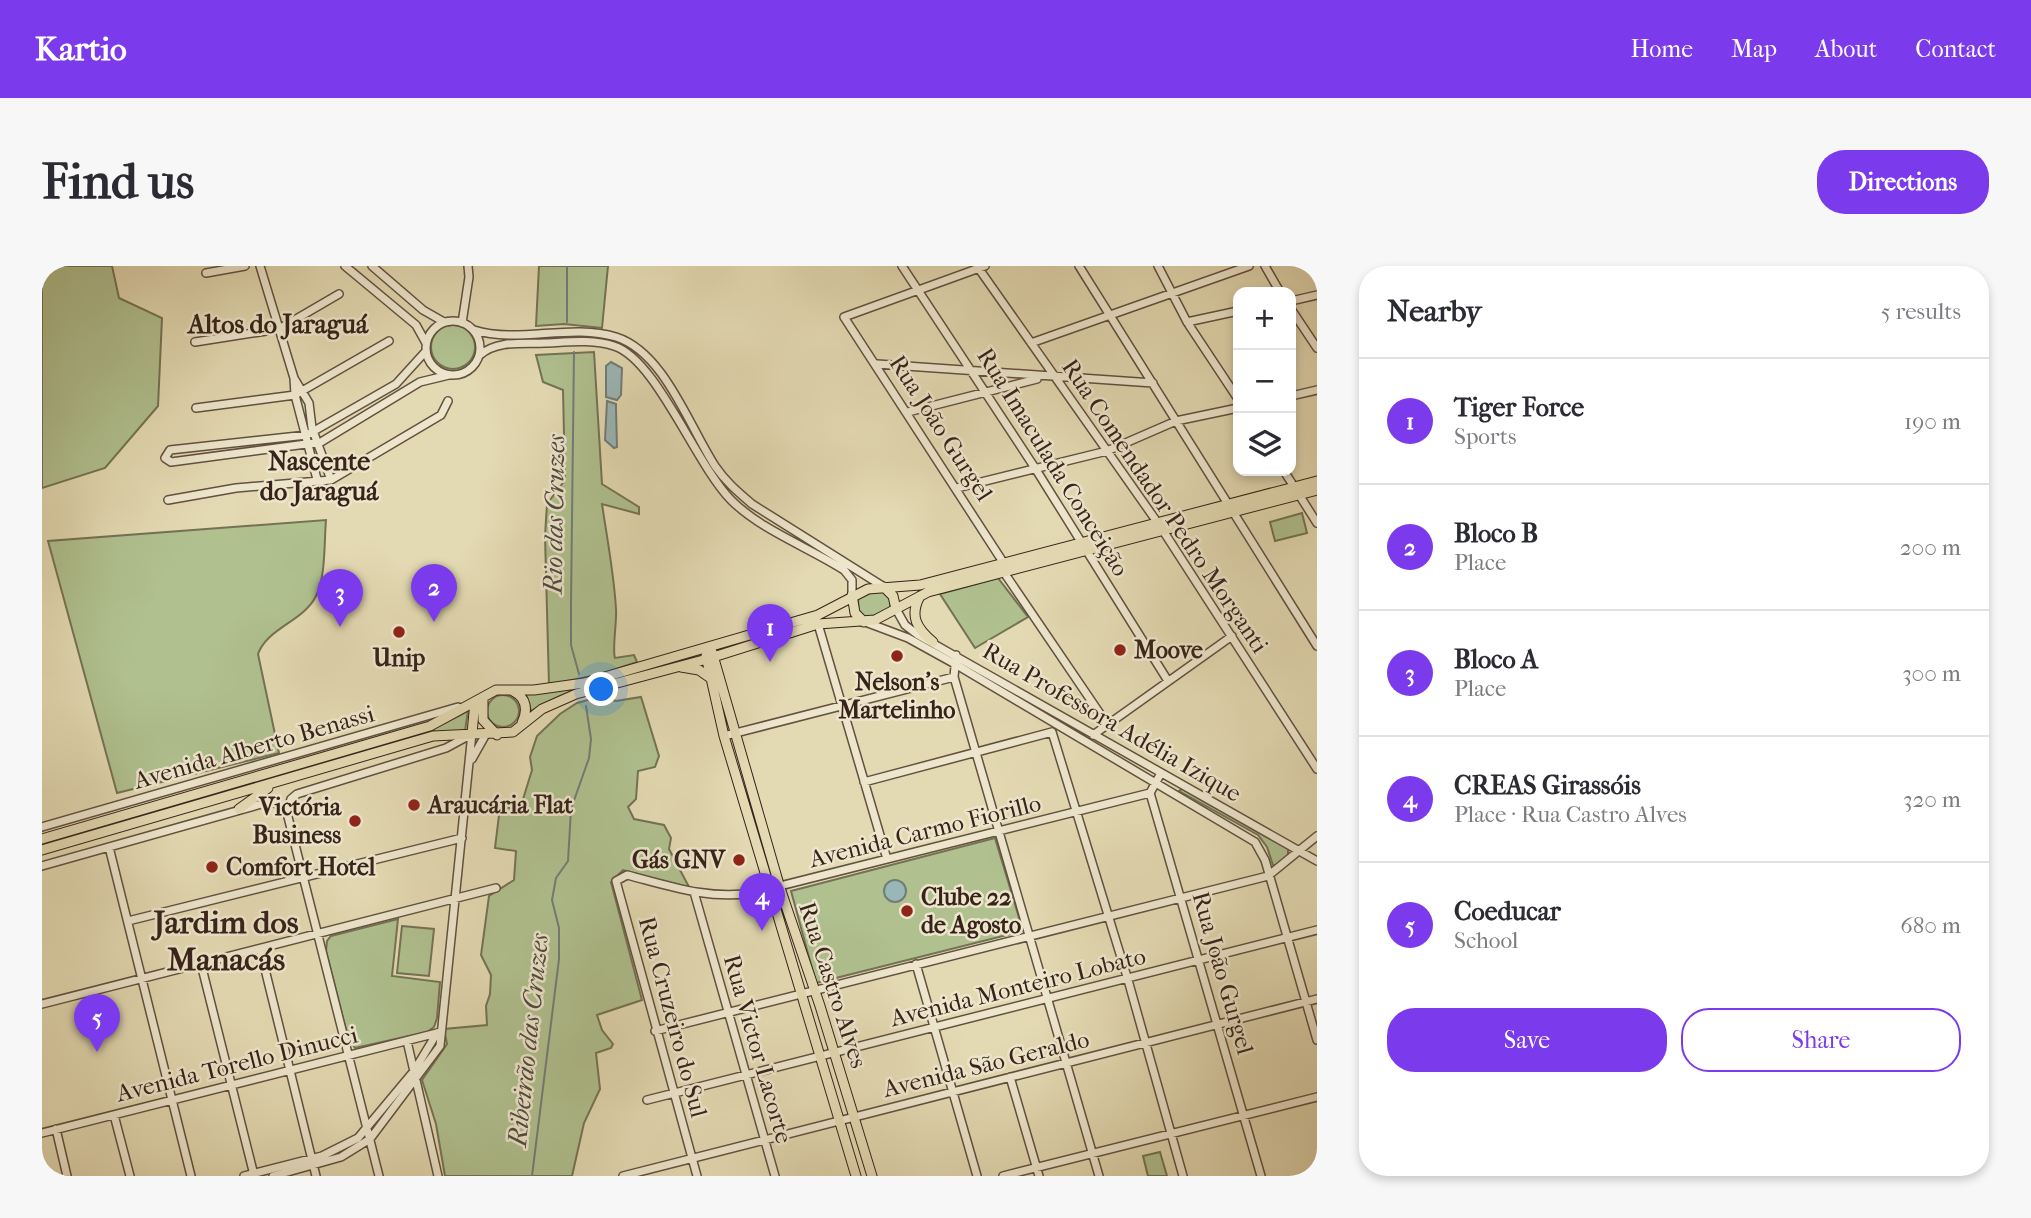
<!DOCTYPE html>
<meta charset="utf-8">
<style>
:root{--surface:#fff;--page:#f7f7f7;--text:#2b2b33;--muted:#7c7c81;--line:#e1e1e2;--accent:#7c3aed}
body{margin:0;font-family:"IM FELL French Canon",serif;background:var(--page);color:var(--text)}
.controls{position:absolute;right:21px;top:21px;display:grid;overflow:hidden;border-radius:14px;box-shadow:0 4px 10px #0003}
.controls button{width:63px;height:63px;display:grid;place-items:center;padding:0;border:0;border-bottom:2px solid var(--line);background:var(--surface);color:var(--text);font:35px sans-serif}
.you{position:absolute;left:560px;top:424px;width:24px;height:24px;margin:-18px;border:5px solid #fff;border-radius:50%;background:#1a73e8;box-shadow:0 0 0 10px #1a73e833}
.badge{display:grid;place-items:center;width:46px;height:46px;border-radius:50%;background:var(--accent);color:#fff;font-size:23px;font-weight:700}
.pin{position:absolute;translate:-50% -58px;filter:drop-shadow(0 2px 4px #0008)}
.pin::after{content:'';position:absolute;top:37px;width:24px;height:21px;background:inherit;clip-path:polygon(0 0,100% 0,50% 100%)}
.list{margin:0;padding:0;list-style:none}
h2{display:flex;justify-content:space-between;align-items:center;height:91px;margin:0;padding:0 28px;font-size:30px}
h2 small{font-size:23px;font-weight:400;color:var(--muted)}
.list li{display:grid;grid-template-columns:46px 1fr auto;gap:21px;align-items:center;box-sizing:border-box;height:126px;padding:0 28px;border-top:2px solid var(--line)}
.list b{display:block;font-size:26px;white-space:nowrap}
.list p{margin:0;font-size:23px;white-space:nowrap;color:var(--muted)}
.list em{font-size:23px;font-style:normal;color:var(--muted)}
.actions{display:flex;gap:14px;padding:21px 28px}
.actions a{flex:1;padding:16px 0;border:2px solid var(--accent);border-radius:28px;text-align:center;font-size:24px;color:var(--accent)}
.actions .main{background:var(--accent);color:#fff}
.icon{flex:none;width:38px;height:38px;fill:none;stroke:currentColor;stroke-width:2;stroke-linecap:round;stroke-linejoin:round}
.map{position:relative;flex:none;width:1275px;height:910px;overflow:hidden;border-radius:28px}
header{display:flex;align-items:center;gap:42px;box-sizing:border-box;height:98px;padding:0 35px;background:var(--accent);color:#fff}
header strong{font-size:33px}
nav{display:flex;gap:38px;margin-inline-start:auto;font-size:24px}
.intro{display:flex;align-items:center;justify-content:space-between;box-sizing:border-box;height:168px;padding:0 42px}
h1{margin:0;font-size:49px}
.button{padding:18px 32px;border-radius:28px;background:var(--accent);color:#fff;font-size:24px;font-weight:700}
main{display:flex;gap:42px;padding:0 42px}
aside{flex:1;background:var(--surface);border-radius:28px;box-shadow:0 4px 10px #0003}
.map>svg:first-child{display:block}
.green{fill:#b0c08f;stroke:#747254;stroke-width:2}
.water{fill:#9ab7b7;stroke:#727c78;stroke-width:2}
.lines{fill:none;stroke-linecap:round;stroke-linejoin:round}
.stream{stroke:#727c78;stroke-width:2}
.minor-casing{stroke:#625040;stroke-width:10}
.major-casing{stroke:#37231a;stroke-width:11}
.minor{stroke:#ede6cd;stroke-width:7}
.major{stroke:#e3d9b2;stroke-width:9}
.poi-dot{fill:#8f2418;stroke:#ede6cd;stroke-width:2.5}
.labels{text-anchor:middle;stroke-width:5;stroke-linejoin:round;paint-order:stroke}
.street-label{font-size:24px;fill:#37231a;stroke:#ede6cd}
.poi-label{font-size:24px;font-weight:bold;fill:#37231a;stroke:#ede6cd;text-anchor:start}
.neighbourhood-label{font-size:26px;font-weight:bold;fill:#37231a;stroke:#ede6cd}
.water-label{font-size:26px;font-style:italic;fill:#504841;stroke:#ede6cd}
.district-label{font-size:32px;font-weight:bold;fill:#37231a;stroke:#ede6cd}
</style>
<header>
<strong>Kartio</strong>
<nav><a>Home</a><a>Map</a><a>About</a><a>Contact</a></nav>
</header>
<div class="intro"><h1>Find us</h1><a class="button">Directions</a></div>
<main>
<div class="map">
<svg width="1275" height="910" viewBox="0 0 1275 910">
<rect width="100%" height="100%" fill="#e3d9b2"/>
<filter id="stains"><feTurbulence type="fractalNoise" baseFrequency=".00286" numOctaves="4"/><feColorMatrix values="0 0 0 0 .2 0 0 0 0 .09 0 0 0 0 .02 0 0 0 .5 -.17"/></filter>
<radialGradient id="worn" r=".72"><stop offset=".6" stop-color="#630" stop-opacity="0"/><stop offset="1" stop-color="#630" stop-opacity=".3"/></radialGradient>
<path class="green" d="M0 0H70L77 32 120 52 116 140 63 202 0 222Z
M497 0H566L560 62 522 58 494 60Z
M389 81a22 22 0 1 1 44 0a22 22 0 1 1-44 0Z
M552 86 560 218 597 241V248L560 238C565 272 572 308 574 343 575 355 570 384 573 392L592 389 595 396 559 408 507 419 503 270 505 238 523 214 521 124 501 116 494 89Z
M1260 247 1265 267 1233 275 1228 256Z
M284 254C282 276 284 310 274 330 262 355 225 362 216 388L237 487 75 527 6 275Z
M956 312 986 351 933 382 898 328Z
M836 324 845 327 849 336 847 345 824 352 817 349 816 332Z
M659 386V388C605 404 537 415 489 445L484 428Z
M445 445a16 16 0 1 1 32 0a16 16 0 1 1-32 0Z
M557 431 574 435 599 431 617 490 613 501 596 505 594 533 586 541 592 553 622 559 629 572 627 583 647 621 581 604 569 616 600 734 555 749 560 764 571 778 569 782 554 787 558 823 542 857 530 910H403L394 858 380 814 405 778 402 763 445 759 444 740 448 728 449 709 439 689 447 630 472 614 474 585 453 582 458 541 478 543 490 504 488 491 495 470 518 448 535 437Z
M426 445 423 465 393 467 391 463Z
M1140 523 1246 583V590L1235 600 1231 599 1225 581 1216 569 1137 525Z
M953 572 981 665 774 717 749 625Z
M356 653 350 710 398 716 395 752 392 761 385 766 313 782 306 772 284 685 285 675 289 670Z
M360 660 392 663 387 710 355 707Z
M1118 886 1125 910H1106L1101 890Z"/>
<path class="water" d="M569 96 580 102 579 129 575 134 564 131V100Z
M565 135 574 138V142L575 181 572 182 563 174Z
M842 625a11 11 0 1 1 22 0a11 11 0 1 1-22 0Z"/>
<g class="lines">
<path class="stream" d="M525 56V0
M532 86 529 336V379L537 408
M490 910 517 693V662L510 634 514 612 526 595 529 543 547 492 549 473 544 440"/>
<defs>
<path id="minor" d="M218 0 252 112 253 129 276 217
M303 0 374 59 384 77
M330 0 381 44 402 56
M860 0 993 202 1126 415
M935 0 1120 263 1275 503
M943 0 802 51 961 296
M1037 0 1275 380
M1116 0 1145 56 1196 133
M1223 0 1238 26
M164 7 203 0
M1249 35 1275 29
M1249 43 1275 82
M384 82a27 27 0 1 1 54 0a27 27 0 1 1-54 0Z
M1145 56 1196 45
M420 57 427 11 426 0
M432 64C477 78 528 57 574 71 622 86 647 160 673 200 683 215 696 226 710 238L842 321
M153 76 237 63 297 28
M989 77 1207 0
M384 85 354 118 265 169 128 184 123 192 129 196 279 176 378 116 407 109
M438 89C455 74 481 78 503 77 526 76 550 73 572 80 614 93 653 197 689 234 719 264 766 281 802 304L810 314V329
M835 98 1111 117
M252 112 267 137 270 162 289 214
M1249 130 1275 124
M154 142 253 129 347 75
M866 146 995 113
M1242 205 1275 257
M915 222 1065 185 1134 155 1196 142
M126 234 194 222 289 214 399 149 406 135
M961 305 1065 458
M854 343 863 359 876 369 1275 595
M826 357 866 372 913 398 1213 576 1223 594 1275 774
M776 358 845 593
M914 389 912 411 1057 910
M1010 466 1086 714 1141 910
M1051 469 1190 370
M682 470 912 411
M430 493 444 468
M1119 507 1108 527 1219 910
M822 516 1010 466
M0 561 416 441
M67 581 149 910
M0 600 223 537 232 536 245 547
M652 626 733 910
M86 655 420 572
M218 683 274 910
M159 698 212 909
M874 698 935 910
M0 738 454 622
M613 765 1226 610 1275 570
M365 775 396 910
M968 811 997 910
M605 834 1275 664
M72 849 88 910
M14 863 25 910
M0 867 399 766
M202 910 280 890 316 872 372 805 395 767
M231 910 299 891 328 873 398 780 430 467
M337 910 245 547 249 533 255 528 404 482 428 469
M581 910 1275 733
M655 910 574 615 585 609C627 620 667 634 710 627L1108 527
M961 910 1275 831"/>
<path id="major" d="M842 321 851 330 854 343
M810 329 813 347 822 356
M878 330C867 350 875 363 891 376
M670 386 738 622 778 740 830 910
M664 390 682 470 814 910
M639 401 657 404 667 411
M471 425C485 432 486 444 480 457
M441 432V454L455 469
M430 467 433 436
M197 543 226 522
M0 573 388 460 454 424H492L542 417 776 349 826 323 878 319 1275 215
M0 584 391 470 471 466 500 443 534 428 665 393 776 358 833 354 886 326 1275 224"/>
</defs>
<use href="#minor" class="minor-casing"/>
<use href="#major" class="major-casing"/>
<use href="#minor" class="minor"/>
<use href="#major" class="major"/>
</g>
<g class="poi-dot">
<circle cx="357" cy="366" r="7"/>
<circle cx="1078" cy="384" r="7"/>
<circle cx="855" cy="390" r="7"/>
<circle cx="372" cy="539" r="7"/>
<circle cx="313" cy="555" r="7"/>
<circle cx="697" cy="594" r="7"/>
<circle cx="170" cy="601" r="7"/>
<circle cx="865" cy="645" r="7"/>
</g>
<g class="labels">
<g class="street-label">
<text transform="translate(899 162) rotate(57)" y="8">Rua João Gurgel</text>
<text transform="translate(1011 196) rotate(58)" y="8">Rua Imaculada Conceição</text>
<text transform="translate(1123 240) rotate(56)" y="8">Rua Comendador Pedro Morganti</text>
<text transform="translate(1070 456) rotate(30)" y="8">Rua Professora Adélia Izique</text>
<text transform="translate(212 481) rotate(-16)" y="8">Avenida Alberto Benassi</text>
<text transform="translate(883 565) rotate(-14)" y="8">Avenida Carmo Fiorillo</text>
<text transform="translate(1181 707) rotate(74)" y="8">Rua João Gurgel</text>
<text transform="translate(791 719) rotate(72)" y="8">Rua Castro Alves</text>
<text transform="translate(976 721) rotate(-14)" y="8">Avenida Monteiro Lobato</text>
<text transform="translate(631 751) rotate(75)" y="8">Rua Cruzeiro do Sul</text>
<text transform="translate(716 783) rotate(74)" y="8">Rua Victor Lacorte</text>
<text transform="translate(195 798) rotate(-14)" y="8">Avenida Torello Dinucci</text>
<text transform="translate(944 798) rotate(-14)" y="8">Avenida São Geraldo</text>
</g>
<g class="poi-label">
<text x="1092" y="392">Moove</text>
<text x="357" y="400" text-anchor="middle">Unip</text>
<text x="855" y="424" text-anchor="middle">Nelson's<tspan x="855" dy="28">Martelinho</tspan></text>
<text x="386" y="547">Araucária Flat</text>
<text x="299" y="549" text-anchor="end">Victória<tspan x="299" dy="28">Business</tspan></text>
<text x="683" y="602" text-anchor="end">Gás GNV</text>
<text x="184" y="609">Comfort Hotel</text>
<text x="879" y="639">Clube 22<tspan x="879" dy="28">de Agosto</tspan></text>
</g>
<g class="neighbourhood-label">
<text x="236" y="67">Altos do Jaraguá</text>
<text x="277" y="204">Nascente<tspan x="277" dy="30">do Jaraguá</tspan></text>
</g>
<g class="water-label">
<text transform="translate(512 248) rotate(-89)" y="9">Rio das Cruzes</text>
<text transform="translate(486 774) rotate(-84)" y="9">Ribeirão das Cruzes</text>
</g>
<g class="district-label">
<text x="184" y="667">Jardim dos<tspan x="184" dy="37">Manacás</tspan></text>
</g>
</g>
<rect width="100%" height="100%" filter="url(#stains)"/>
<rect width="100%" height="100%" fill="url(#worn)"/>
</svg>
<div class="controls">
<button>+</button>
<button>−</button>
<button><svg class="icon" aria-label="layers" viewBox="0 0 24 24"><path d="M12 4l9 5-9 5-9-5zM3 14l9 5 9-5"/></svg></button>
</div>
<div class="you"></div>
<div class="pin badge" style="left:728px;top:396px">1</div>
<div class="pin badge" style="left:392px;top:356px">2</div>
<div class="pin badge" style="left:298px;top:361px">3</div>
<div class="pin badge" style="left:720px;top:665px">4</div>
<div class="pin badge" style="left:55px;top:786px">5</div>
</div>
<aside>
<h2>Nearby<small>5 results</small></h2>
<ul class="list">
<li><span class="badge">1</span><div><b>Tiger Force</b><p>Sports</p></div><em>190 m</em></li>
<li><span class="badge">2</span><div><b>Bloco B</b><p>Place</p></div><em>200 m</em></li>
<li><span class="badge">3</span><div><b>Bloco A</b><p>Place</p></div><em>300 m</em></li>
<li><span class="badge">4</span><div><b>CREAS Girassóis</b><p>Place · Rua Castro Alves</p></div><em>320 m</em></li>
<li><span class="badge">5</span><div><b>Coeducar</b><p>School</p></div><em>680 m</em></li>
</ul>
<div class="actions"><a class="main">Save</a><a>Share</a></div>
</aside>
</main>
